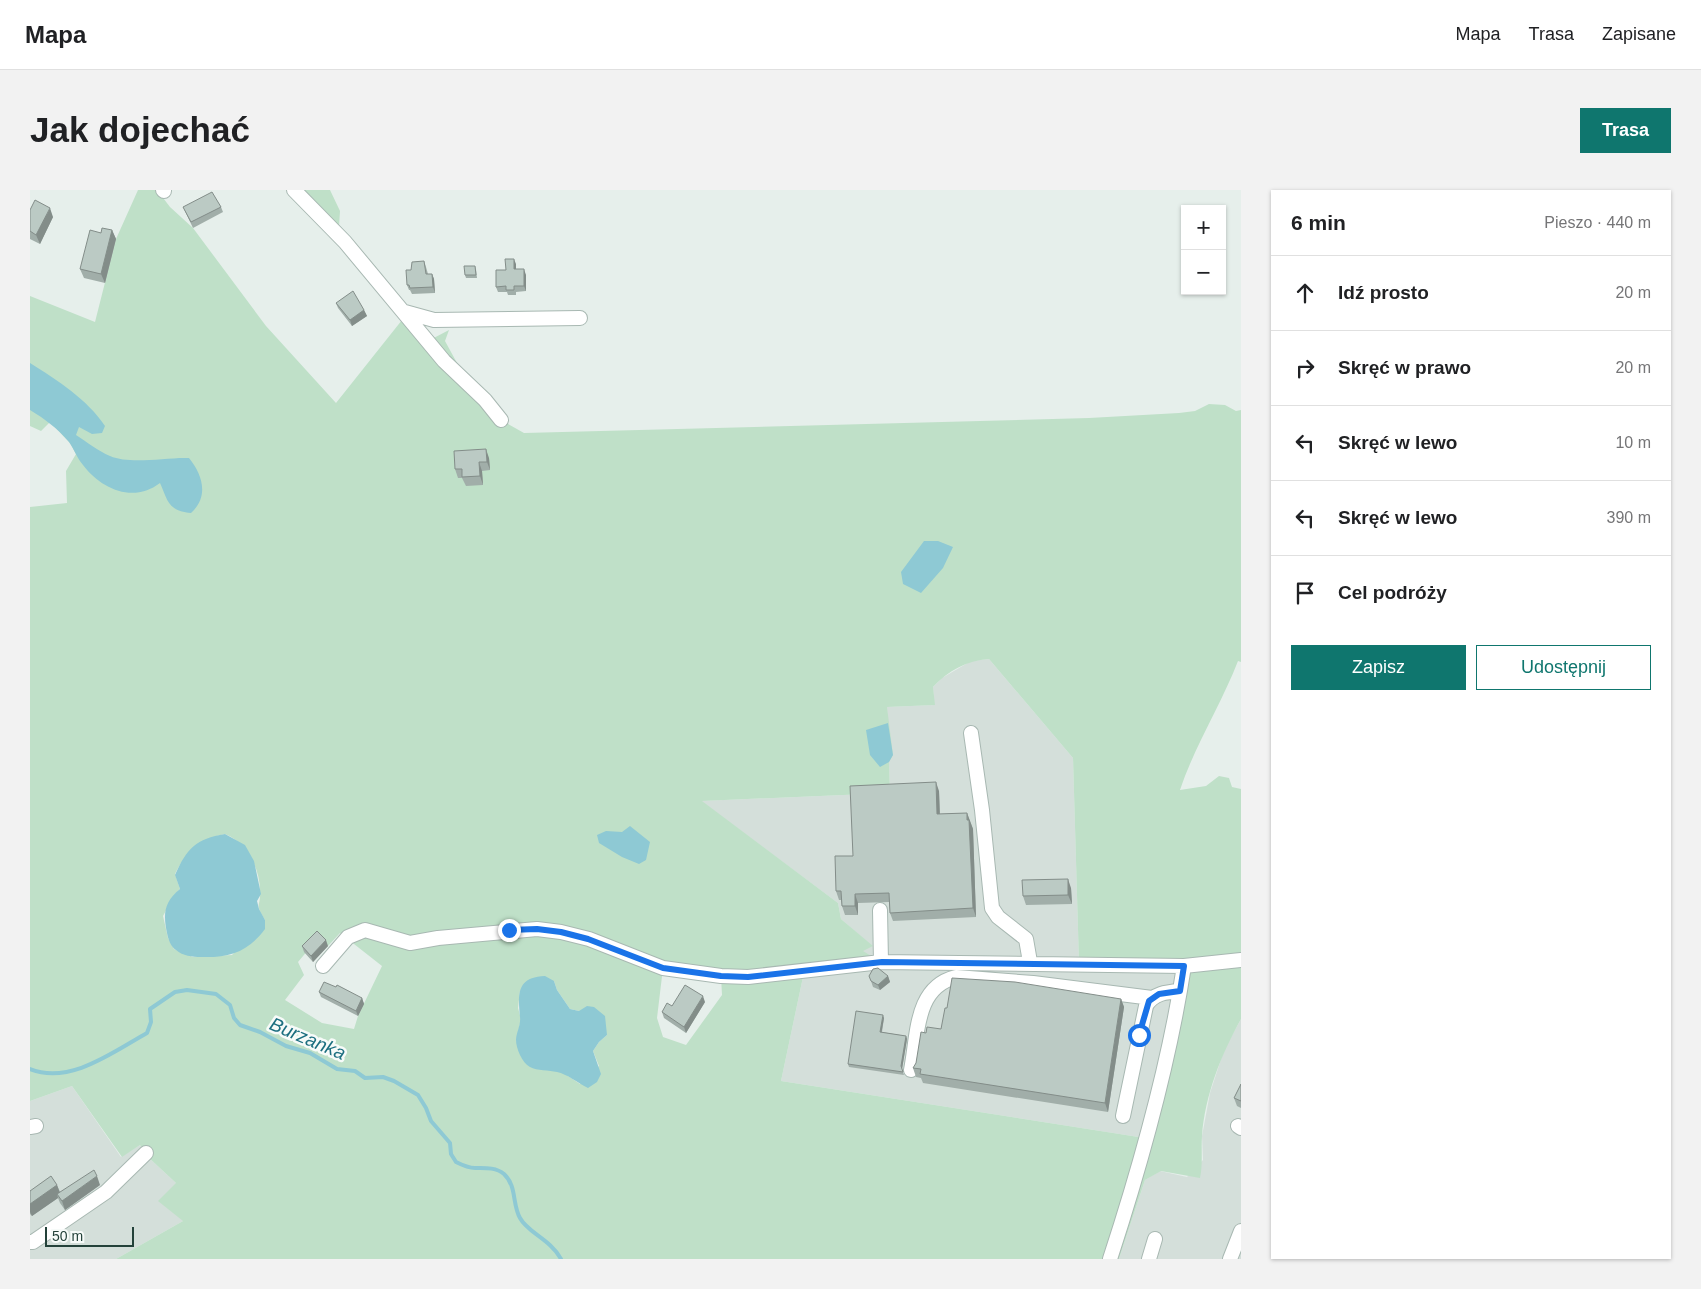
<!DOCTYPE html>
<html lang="pl">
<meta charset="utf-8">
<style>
:root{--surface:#fff;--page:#f2f2f2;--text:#202124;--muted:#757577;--line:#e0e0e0;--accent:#0f766e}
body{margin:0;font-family:Helvetica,sans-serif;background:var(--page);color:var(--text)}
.controls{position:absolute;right:15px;top:15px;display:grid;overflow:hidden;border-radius:0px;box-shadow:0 1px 4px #0004}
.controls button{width:45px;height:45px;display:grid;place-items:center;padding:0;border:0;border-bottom:1px solid var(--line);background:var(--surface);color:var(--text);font:25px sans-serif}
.scale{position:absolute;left:15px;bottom:12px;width:89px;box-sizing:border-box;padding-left:5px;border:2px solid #24423a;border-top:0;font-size:14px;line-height:18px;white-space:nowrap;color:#24423a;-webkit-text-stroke:4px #f7fbf9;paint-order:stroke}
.stop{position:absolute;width:15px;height:15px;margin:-11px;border:4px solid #1a73e8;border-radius:50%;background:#fff}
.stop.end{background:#1a73e8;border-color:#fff;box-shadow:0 1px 5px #0008}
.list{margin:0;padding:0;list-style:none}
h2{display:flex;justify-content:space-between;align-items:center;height:65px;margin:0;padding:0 20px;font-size:21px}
h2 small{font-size:16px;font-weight:400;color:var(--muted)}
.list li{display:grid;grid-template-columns:32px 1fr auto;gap:15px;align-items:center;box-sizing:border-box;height:75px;padding:0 20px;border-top:1px solid var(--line)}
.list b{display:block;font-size:19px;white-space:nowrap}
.list em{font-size:16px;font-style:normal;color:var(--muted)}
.actions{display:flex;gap:10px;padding:15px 20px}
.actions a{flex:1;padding:11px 0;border:1px solid var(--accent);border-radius:0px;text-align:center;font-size:18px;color:var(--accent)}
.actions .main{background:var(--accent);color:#fff}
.icon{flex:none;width:28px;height:28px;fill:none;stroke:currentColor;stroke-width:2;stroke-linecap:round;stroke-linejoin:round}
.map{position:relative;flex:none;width:1211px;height:1069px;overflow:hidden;border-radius:0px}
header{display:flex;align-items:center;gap:30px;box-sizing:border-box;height:70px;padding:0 25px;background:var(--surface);border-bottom:1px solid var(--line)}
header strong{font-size:24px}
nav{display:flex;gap:28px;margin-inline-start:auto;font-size:18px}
.intro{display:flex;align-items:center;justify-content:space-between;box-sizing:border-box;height:120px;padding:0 30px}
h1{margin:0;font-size:35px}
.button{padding:12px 22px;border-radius:0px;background:var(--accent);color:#fff;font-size:18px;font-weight:700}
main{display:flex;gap:30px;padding:0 30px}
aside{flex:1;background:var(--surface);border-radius:0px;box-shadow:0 1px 4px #0004}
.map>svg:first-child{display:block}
.built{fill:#d4dfda}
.green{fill:#bfe0c8;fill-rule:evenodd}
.water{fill:#8ec9d4}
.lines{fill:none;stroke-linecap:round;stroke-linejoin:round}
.stream{stroke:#8ec9d4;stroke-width:4}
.minor-casing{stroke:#a8b8b2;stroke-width:16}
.minor{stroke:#fff;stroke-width:14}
.wall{fill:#a1aea9}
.shaded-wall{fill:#838d89}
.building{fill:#bbcac4;stroke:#838d89}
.route{stroke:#1a73e8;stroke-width:6}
.labels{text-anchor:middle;stroke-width:5;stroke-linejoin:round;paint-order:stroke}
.water-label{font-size:19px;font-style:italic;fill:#1c6f80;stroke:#f7fbf9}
</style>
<header>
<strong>Mapa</strong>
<nav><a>Mapa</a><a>Trasa</a><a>Zapisane</a></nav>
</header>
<div class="intro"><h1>Jak dojechać</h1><a class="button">Trasa</a></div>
<main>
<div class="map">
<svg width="1211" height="1069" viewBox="0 0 1211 1069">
<rect width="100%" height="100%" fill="#e6efeb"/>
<path class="built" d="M959 469 1043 568 1049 773 1154 776 1115 948 751 891 773 787 842 756 811 729 808 713 671 611 860 603 857 517 904 515 903 497 912 488 941 471Z
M1211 829V1069H1089L1115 990 1130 981 1157 987 1173 970 1172 946 1180 903 1194 860Z
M42 896 91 967 110 955 118 967 146 993 153 1031 86 1069H0V911Z"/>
<path class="green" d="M108 0H127L140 17 163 38 236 136 306 213 376 125 398 151 419 140 415 151 427 173 471 230 494 243 1059 228 1149 223 1165 221 1179 214 1195 215 1206 221 1211 220V472L1208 471C1191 515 1165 555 1150 600L1176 596 1189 586 1199 588 1202 597 1211 599V829C1191 865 1175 905 1172 946 1171 960 1173 974 1170 988L1131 981 1115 990 1089 1069H86L153 1031 128 1011 146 993 118 967 110 955 92 967 42 896 0 911V317L37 313 36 281 46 264 40 253 20 232 11 241 0 236V106L65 132 86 49ZM959 469 1043 568 1049 773 1154 776 1115 948 751 891 773 787 851 772 833 761 843 756 811 729 808 713 672 611 860 603 859 572 863 565 857 517 905 515 903 497C919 480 936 471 959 469ZM195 644C217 653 230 678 230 701 231 718 224 712 235 730L202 765 163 767 144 759 138 748 133 726 145 704 150 699 145 684C155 663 172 648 195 644ZM310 743 352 776 328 826 324 839 292 833 255 810 274 785 268 772 289 747 298 756ZM633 778 691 786 692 805 656 855 633 847 627 828ZM524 791 527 800 540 819 549 821 577 845 569 852 563 861 569 876 550 894 486 851 491 829 488 818 490 801Z
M264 0H300L310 21 309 37 346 77H341Z"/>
<path class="water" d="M0 173C27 190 57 209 75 236L72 243 62 244 49 237 46 245C57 252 68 261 80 266 101 275 136 267 159 268 173 285 179 307 161 323 138 321 138 311 130 293 104 313 72 300 53 275 47 268 44 259 39 252 27 238 15 229 0 220Z
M894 351H908L923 357 913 378 891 403 873 394 871 382Z
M858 533 863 565 859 572 850 577 840 565 836 540Z
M600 636 620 652 616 670 609 674 592 667 569 653 567 645 576 641 592 642Z
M195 644 215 655 224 671 231 704 227 711 229 719 235 730V739C218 762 199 768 171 767 162 767 153 766 146 760 141 757 138 749 137 743 133 724 134 712 150 699L145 685C157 658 166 649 195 644Z
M515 786 524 791 527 800 540 819 549 821 557 816 564 817 575 826 577 845 569 852 563 861 571 884 567 892 558 898C548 893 537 884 527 882 519 880 507 881 500 877 492 873 486 858 486 850 486 843 491 835 490 827 488 805 486 787 515 786Z"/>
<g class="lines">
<path class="stream" d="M0 879C40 895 83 862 117 843L121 832 120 819 145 802 157 800 186 804 200 815 204 828 210 835 230 842 256 856 280 863 307 879 325 881 335 888 353 887 364 891 388 905 396 918 401 931 420 953 421 964 426 972C432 975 438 978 445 978 454 978 466 977 474 984 487 996 482 1014 490 1028 498 1043 520 1049 531 1069"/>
<defs>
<path id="minor" d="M133 0 134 1
M264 0 315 52 414 171 455 210 471 230
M375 122 404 130 550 128
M941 543 952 620 962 718 968 727 996 749 1000 772
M850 720 851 772
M293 776 318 747 335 740 380 753 408 748 507 739 531 742 559 749 633 778 691 786 718 787 851 772 1154 776C1139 875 1111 974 1080 1069
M1154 776 1211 770
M881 880C888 844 885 797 926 787L1003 793 1122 808
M1093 926 1116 816C1123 803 1137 802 1150 801
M1208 936 1211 938
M0 937 6 936
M0 1052H3L76 1002 116 963
M1119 1069 1125 1049
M1200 1069 1211 1041"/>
</defs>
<use href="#minor" class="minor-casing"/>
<use href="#minor" class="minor"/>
</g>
<path class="wall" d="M153 17H191L193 22 163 38Z
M0 20 23 27 10 54 0 49Z
M82 40 86 49 75 93 54 88 50 79 71 43Z
M394 71 396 77 398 84H402L404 89 405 103 382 104 380 100H379L377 95 381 80Z
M486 74V79L496 85V101L486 102V105H478L477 102H468L466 97Z
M445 76 446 79 447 88H436L435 85Z
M306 113 334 120 337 126 322 136 308 118Z
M459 268 460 280 452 281 453 295 436 296 432 288H428L425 279Z
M909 601 910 624 937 623 943 639 946 727 863 731 860 723 859 712 828 713V725H815L812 716 811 710H809L806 701 823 666Z
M1041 698 1042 714 996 715 993 706Z
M272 756H298L283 772 274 762Z
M858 786 860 792 850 800 843 797 841 791Z
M289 802 332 808 334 814 328 826 291 807Z
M1091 809 1094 817 1078 922 893 893 891 888 886 887 883 878 886 873 896 843 911 839 917 818Z
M675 812 656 843 634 828 632 822Z
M854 828 852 842 876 846 877 849 872 879 874 885 819 877 818 874Z
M1211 894V918L1207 916 1204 908Z
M27 995 30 1002 70 995 35 1020 30 1013 28 1008 2 1026 0 1024V1001Z"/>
<path class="shaded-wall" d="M20 18 23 27 10 54 6 45Z
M82 40 86 49 75 93 71 84Z
M484 69 486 74V85L484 79Z
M494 79 496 85V101L494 96Z
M402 84 404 89 405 103 403 97Z
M334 120 337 126 322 136 320 130Z
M456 259 459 268 460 280 457 272Z
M449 272 452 281 453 295 450 286Z
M906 592 909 601 910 632 907 624Z
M937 623 943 639 946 727 943 718Z
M1038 689 1041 698 1042 714 1038 705Z
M825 704 828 713V725L825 716Z
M296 750 298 756 283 772 281 766Z
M858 786 860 792 850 800 848 795Z
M673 806 675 812 656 843 654 837Z
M332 808 334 814 328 826 326 821Z
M1091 809 1094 817 1078 922 1075 913Z
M853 825 854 828 851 845 850 842Z
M876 846 877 849 872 879 871 876Z
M67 986 70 995 35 1020 32 1011Z
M27 995 31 1006 27 1004 28 1008 2 1026 0 1022V1014Z"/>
<path class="building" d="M182 2 191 17 161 32 153 17Z
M5 10 20 18 6 45 0 41V20Z
M72 38 82 40 71 84 50 79 60 40 71 43Z
M475 69H484V79H494V96H484V100H476V96L466 97V80H476Z
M394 71 396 84H402L403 97 380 98 379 95H377L376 80H381L382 72Z
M434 76H445L446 85H435Z
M323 101 334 120 320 130 306 113Z
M456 259 457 272H449L450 286 432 287V279H425L424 261Z
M906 592 907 624 937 623V630H939L943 718 860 723 859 703 825 704V716H812L811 701H806L805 666H823L820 596Z
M1038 689V705L993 706 992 690Z
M287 741 296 750 281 766 272 756Z
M848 778 858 786 848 795 841 791 839 786 843 779Z
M922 788 985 792 1091 809 1075 913 890 884 891 879 883 878 886 873 891 842 896 843 897 837 911 839 915 818H917Z
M294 792 306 797 307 795 332 808 326 821 289 802Z
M655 795 673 806 654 837 632 822 637 813 642 816Z
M826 821 853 825 850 842 876 846 871 876 873 882 818 874Z
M1211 894V911L1204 908Z
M64 980 67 986 32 1011 27 1004Z
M21 986 27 995 0 1014V1001Z"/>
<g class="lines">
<path class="route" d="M479 740 507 739 531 742 558 749 633 778 691 786 718 787 852 772 1154 776 1150 801 1129 804 1119 811 1109 845"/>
</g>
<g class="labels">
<g class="water-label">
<text transform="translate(278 848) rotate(23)" y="7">Burzanka</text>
</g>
</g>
</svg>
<div class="controls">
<button>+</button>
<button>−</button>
</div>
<div class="scale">50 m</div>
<div class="stop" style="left:1109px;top:845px"></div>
<div class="stop end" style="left:479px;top:740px"></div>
</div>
<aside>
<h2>6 min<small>Pieszo · 440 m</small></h2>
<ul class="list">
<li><svg class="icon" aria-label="ahead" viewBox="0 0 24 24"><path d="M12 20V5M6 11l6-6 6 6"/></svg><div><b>Idź prosto</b></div><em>20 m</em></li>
<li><svg class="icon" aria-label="right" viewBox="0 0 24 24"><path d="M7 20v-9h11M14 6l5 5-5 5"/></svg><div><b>Skręć w prawo</b></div><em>20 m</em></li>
<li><svg class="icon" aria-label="left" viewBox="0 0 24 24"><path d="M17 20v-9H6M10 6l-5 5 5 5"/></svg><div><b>Skręć w lewo</b></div><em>10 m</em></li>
<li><svg class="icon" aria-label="left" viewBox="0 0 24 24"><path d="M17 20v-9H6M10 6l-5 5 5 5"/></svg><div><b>Skręć w lewo</b></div><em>390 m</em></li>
<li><svg class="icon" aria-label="arrive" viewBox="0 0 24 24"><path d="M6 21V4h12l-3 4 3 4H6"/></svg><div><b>Cel podróży</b></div></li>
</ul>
<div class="actions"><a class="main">Zapisz</a><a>Udostępnij</a></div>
</aside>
</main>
